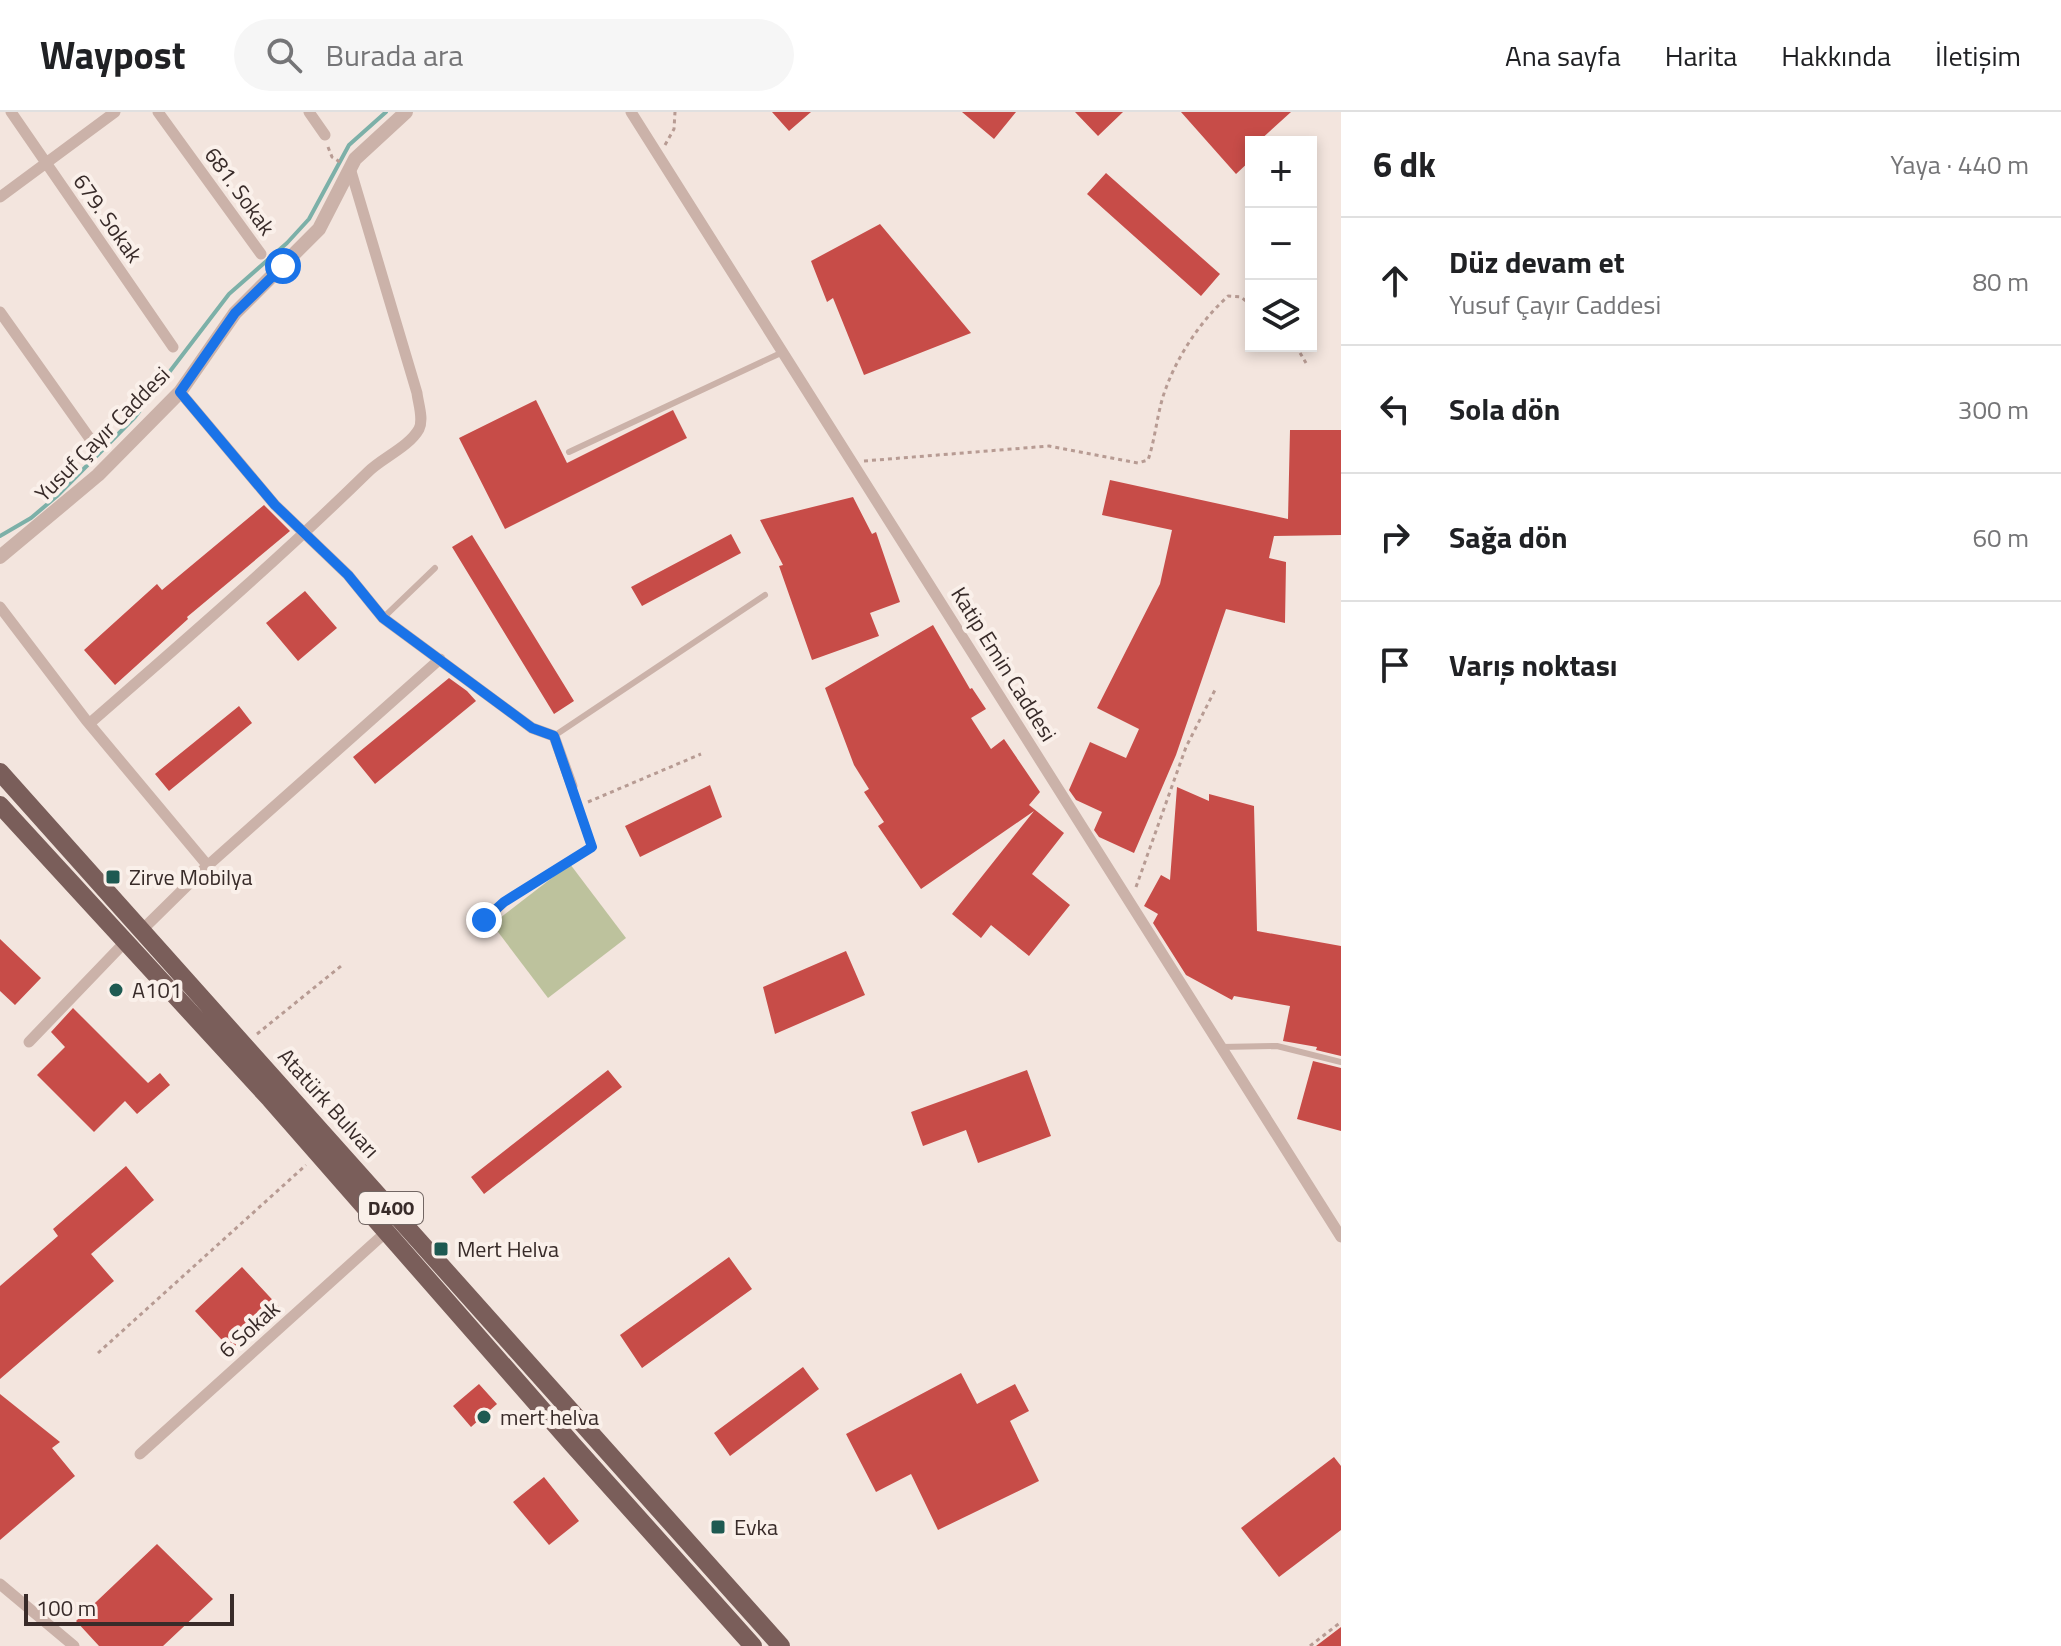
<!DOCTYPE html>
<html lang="tr">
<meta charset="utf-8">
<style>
:root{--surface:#fff;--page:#f6f6f6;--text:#202124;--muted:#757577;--line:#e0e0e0}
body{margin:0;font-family:"Titillium Web",sans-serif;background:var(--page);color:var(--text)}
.controls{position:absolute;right:24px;top:24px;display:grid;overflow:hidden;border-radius:0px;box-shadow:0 4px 12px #0003}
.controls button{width:72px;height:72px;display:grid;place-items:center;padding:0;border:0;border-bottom:2px solid var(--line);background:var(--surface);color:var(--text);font:40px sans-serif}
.scale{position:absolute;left:24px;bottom:20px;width:210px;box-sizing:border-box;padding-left:8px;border:4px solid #382b29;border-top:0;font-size:22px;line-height:28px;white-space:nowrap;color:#382b29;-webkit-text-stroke:6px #faf0ea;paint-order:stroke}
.stop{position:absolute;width:24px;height:24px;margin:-18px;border:6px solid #1a73e8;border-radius:50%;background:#fff}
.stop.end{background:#1a73e8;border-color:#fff;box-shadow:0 2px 8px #0008}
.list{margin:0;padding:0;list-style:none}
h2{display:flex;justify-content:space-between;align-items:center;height:104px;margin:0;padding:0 32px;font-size:34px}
h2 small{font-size:26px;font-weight:400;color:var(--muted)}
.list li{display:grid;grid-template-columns:52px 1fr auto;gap:24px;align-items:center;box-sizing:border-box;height:128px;padding:0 32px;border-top:2px solid var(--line)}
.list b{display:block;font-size:30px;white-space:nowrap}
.list p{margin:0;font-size:26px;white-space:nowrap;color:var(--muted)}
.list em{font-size:26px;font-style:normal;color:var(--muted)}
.icon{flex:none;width:44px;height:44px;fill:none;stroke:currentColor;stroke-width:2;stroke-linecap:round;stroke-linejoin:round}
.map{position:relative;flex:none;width:1341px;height:1534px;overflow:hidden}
header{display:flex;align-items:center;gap:48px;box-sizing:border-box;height:112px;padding:0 40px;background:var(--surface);border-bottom:2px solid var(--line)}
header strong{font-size:38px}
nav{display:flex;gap:44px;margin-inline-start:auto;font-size:28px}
.search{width:560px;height:72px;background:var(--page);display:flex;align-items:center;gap:20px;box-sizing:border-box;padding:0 28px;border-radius:44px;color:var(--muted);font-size:30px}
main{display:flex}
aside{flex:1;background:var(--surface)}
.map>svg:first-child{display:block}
.green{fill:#bdc29d}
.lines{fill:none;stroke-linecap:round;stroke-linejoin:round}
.stream{stroke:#7cb0a8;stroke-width:4}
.building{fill:#c74c48}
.path{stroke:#b79b93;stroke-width:3;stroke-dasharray:4 4;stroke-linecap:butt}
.service{stroke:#cbb2a9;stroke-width:6}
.minor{stroke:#cbb2a9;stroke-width:11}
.tertiary{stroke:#cbb2a9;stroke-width:14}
.primary{stroke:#7a5e5a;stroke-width:18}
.route{stroke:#1a73e8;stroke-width:10}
.poi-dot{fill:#1e5a52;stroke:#faf0ea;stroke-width:3}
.labels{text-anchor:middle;stroke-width:8;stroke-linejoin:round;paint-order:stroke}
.shield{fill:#faf0ea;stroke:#726663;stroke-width:2}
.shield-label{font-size:20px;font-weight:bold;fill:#382b29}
.street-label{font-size:22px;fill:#382b29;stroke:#faf0ea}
.poi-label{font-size:22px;fill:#382b29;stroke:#faf0ea;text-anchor:start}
</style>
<header>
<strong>Waypost</strong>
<div class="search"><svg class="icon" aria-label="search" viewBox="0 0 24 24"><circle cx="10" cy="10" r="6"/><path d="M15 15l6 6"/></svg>Burada ara</div>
<nav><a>Ana sayfa</a><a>Harita</a><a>Hakkında</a><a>İletişim</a></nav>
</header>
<main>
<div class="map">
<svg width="1341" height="1534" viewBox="0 0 1341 1534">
<rect width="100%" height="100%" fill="#f3e5de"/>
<path class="green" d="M570 752 626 826 548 886 492 812Z"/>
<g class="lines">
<path class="stream" d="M0 424 31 406 57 384 135 305 229 182 287 131 309 107 349 33 386 0"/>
</g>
<path class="building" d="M772 0H811L789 19Z
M962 0H1016L994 27Z
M1075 0H1123L1098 24Z
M1181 0H1291L1258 30H1251V48L1236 62Z
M1106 61 1220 162 1201 184 1087 82Z
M880 112 971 221 864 263 833 186 827 190 811 149Z
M536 288 567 351 673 298 687 326 505 417 459 326Z
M1290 318H1341V423L1274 424 1269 446 1286 450 1285 511 1226 497 1176 643 1134 741 1099 725 1094 718 1102 700 1076 688 1069 678 1090 630 1126 646 1139 617 1097 596 1160 472 1172 418 1102 403 1110 368 1288 407Z
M853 385 872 422 876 420 900 490 870 501 879 524 812 548 779 454 783 453 760 408Z
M264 393 290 419 187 505 188 507 115 573 84 538 157 472 162 478Z
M731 422 741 441 642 494 631 475Z
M472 423 574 589 554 602 452 435Z
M305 479 337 516 298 549 266 511Z
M933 513 970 577 972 576 986 597 971 606 991 637 1004 627 1040 680 1029 693 1064 721 1032 762 1070 793 1029 844 991 813 981 826 952 802 1034 699 921 777 878 714 884 710 864 680 869 677 854 653 825 576Z
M449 566 467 579 476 589 375 672 353 645Z
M239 594 252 611 169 679 155 662Z
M710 673 722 705 640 745 625 714Z
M1177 675 1209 689V682L1254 694 1257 819 1341 834V944L1316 938 1317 935 1283 929 1290 894 1234 884 1232 888 1186 863 1153 811 1158 802 1144 794 1161 763 1170 768Z
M0 827 41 866 15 893 0 879Z
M846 839 865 883 775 922 763 875Z
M73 896 148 971 160 961 170 973 137 1002 125 989 94 1020 37 963 65 935 51 920Z
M1313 949 1341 956V1019L1297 1007Z
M608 958 622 975 484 1082 471 1065Z
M1027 958 1051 1024 978 1051 966 1018 923 1034 911 1000Z
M126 1054 154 1088 91 1142 114 1169 0 1267V1174L58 1124 53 1117Z
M729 1145 752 1177 642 1256 620 1223Z
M242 1155 281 1197 234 1241 195 1199Z
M803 1255 819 1277 730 1344 714 1321Z
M961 1261 977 1292 1015 1272 1029 1299 1010 1309 1039 1369 938 1418 911 1362 876 1380 846 1322Z
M479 1272 497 1292 471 1315 453 1294Z
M0 1282 60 1330 52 1336 75 1364 0 1428Z
M1334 1345 1341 1354V1418L1279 1465 1241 1416Z
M544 1365 579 1409 549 1433 513 1390Z
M157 1432 213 1487 163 1534H99L76 1509Z
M1341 1515V1534H1316Z"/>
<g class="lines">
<path class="path" d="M665 33 674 17 675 0
M328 35 332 45 340 50
M1296 234 1306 251
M864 349 1049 334 1138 351 1148 348C1156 325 1157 299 1166 276 1179 241 1201 209 1228 184L1241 185 1251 193
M588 690 701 642
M1136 775 1186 635 1215 578
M257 922 341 854
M98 1241 306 1053
M1310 1534 1341 1510"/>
<path class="service" d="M569 340 783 240
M383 506 435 456
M554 624 765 483
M484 808 504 790 592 735 572 674
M1221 935 1277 934 1341 950"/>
<path class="minor" d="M11 0 173 235
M158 0 261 142
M309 0 325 23
M631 0 1341 1125
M0 85 115 0
M0 200 93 331
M180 280 275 393 348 463 383 506 532 616 554 624 572 674
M0 495 86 608 208 754
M90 611C184 529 278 448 368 360 382 346 409 335 419 317 424 307 418 291 417 281L350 56
M142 818 205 756 440 547
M29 930 126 829
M140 1342 385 1121
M0 1472 74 1534"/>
<path class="tertiary" d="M0 445 98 363 180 280 235 201 319 117 355 47 406 0"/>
<path class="primary" d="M0 660 781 1534
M0 693 270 987 573 1333 753 1534"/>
</g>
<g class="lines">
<path class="route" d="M283 154 235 201 180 280 275 393 348 463 383 506 532 616 554 624 592 735 504 790 484 808"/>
</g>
<g class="poi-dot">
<rect x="105" y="757" width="16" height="16" rx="4"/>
<circle cx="116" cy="878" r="8"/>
<rect x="433" y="1129" width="16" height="16" rx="4"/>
<circle cx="484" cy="1305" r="8"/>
<rect x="710" y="1407" width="16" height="16" rx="4"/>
</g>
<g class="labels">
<rect class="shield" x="359" y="1080" width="64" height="32" rx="6"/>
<g class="shield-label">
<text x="391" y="1103">D400</text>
</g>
<g class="street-label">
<text transform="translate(240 79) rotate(54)" y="8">681. Sokak</text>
<text transform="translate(108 106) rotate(55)" y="8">679. Sokak</text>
<text transform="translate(102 322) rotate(-45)" y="8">Yusuf Çayır Caddesi</text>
<text transform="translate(1004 552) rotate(58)" y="8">Katip Emin Caddesi</text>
<text transform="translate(329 991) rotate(48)" y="8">Atatürk Bulvarı</text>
<text transform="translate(249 1217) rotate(-42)" y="8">6 Sokak</text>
</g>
<g class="poi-label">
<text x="129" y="773">Zirve Mobilya</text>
<text x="132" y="886">A101</text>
<text x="457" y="1145">Mert Helva</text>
<text x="500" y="1313">mert helva</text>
<text x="734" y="1423">Evka</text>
</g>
</g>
</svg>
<div class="controls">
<button>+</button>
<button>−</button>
<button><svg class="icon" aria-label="layers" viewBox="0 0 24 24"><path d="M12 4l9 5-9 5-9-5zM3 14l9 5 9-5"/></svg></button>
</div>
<div class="scale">100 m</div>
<div class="stop" style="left:283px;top:154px"></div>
<div class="stop end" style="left:484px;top:808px"></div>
</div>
<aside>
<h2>6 dk<small>Yaya · 440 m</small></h2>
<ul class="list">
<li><svg class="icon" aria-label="ahead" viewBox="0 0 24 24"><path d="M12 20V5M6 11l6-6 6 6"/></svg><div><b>Düz devam et</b><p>Yusuf Çayır Caddesi</p></div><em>80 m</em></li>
<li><svg class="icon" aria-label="left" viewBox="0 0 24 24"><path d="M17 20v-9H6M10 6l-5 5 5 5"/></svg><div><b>Sola dön</b></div><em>300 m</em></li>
<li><svg class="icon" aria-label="right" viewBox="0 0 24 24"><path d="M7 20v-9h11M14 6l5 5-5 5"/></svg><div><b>Sağa dön</b></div><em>60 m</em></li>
<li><svg class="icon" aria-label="arrive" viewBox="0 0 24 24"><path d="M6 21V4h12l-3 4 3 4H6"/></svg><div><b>Varış noktası</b></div></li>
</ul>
</aside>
</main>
